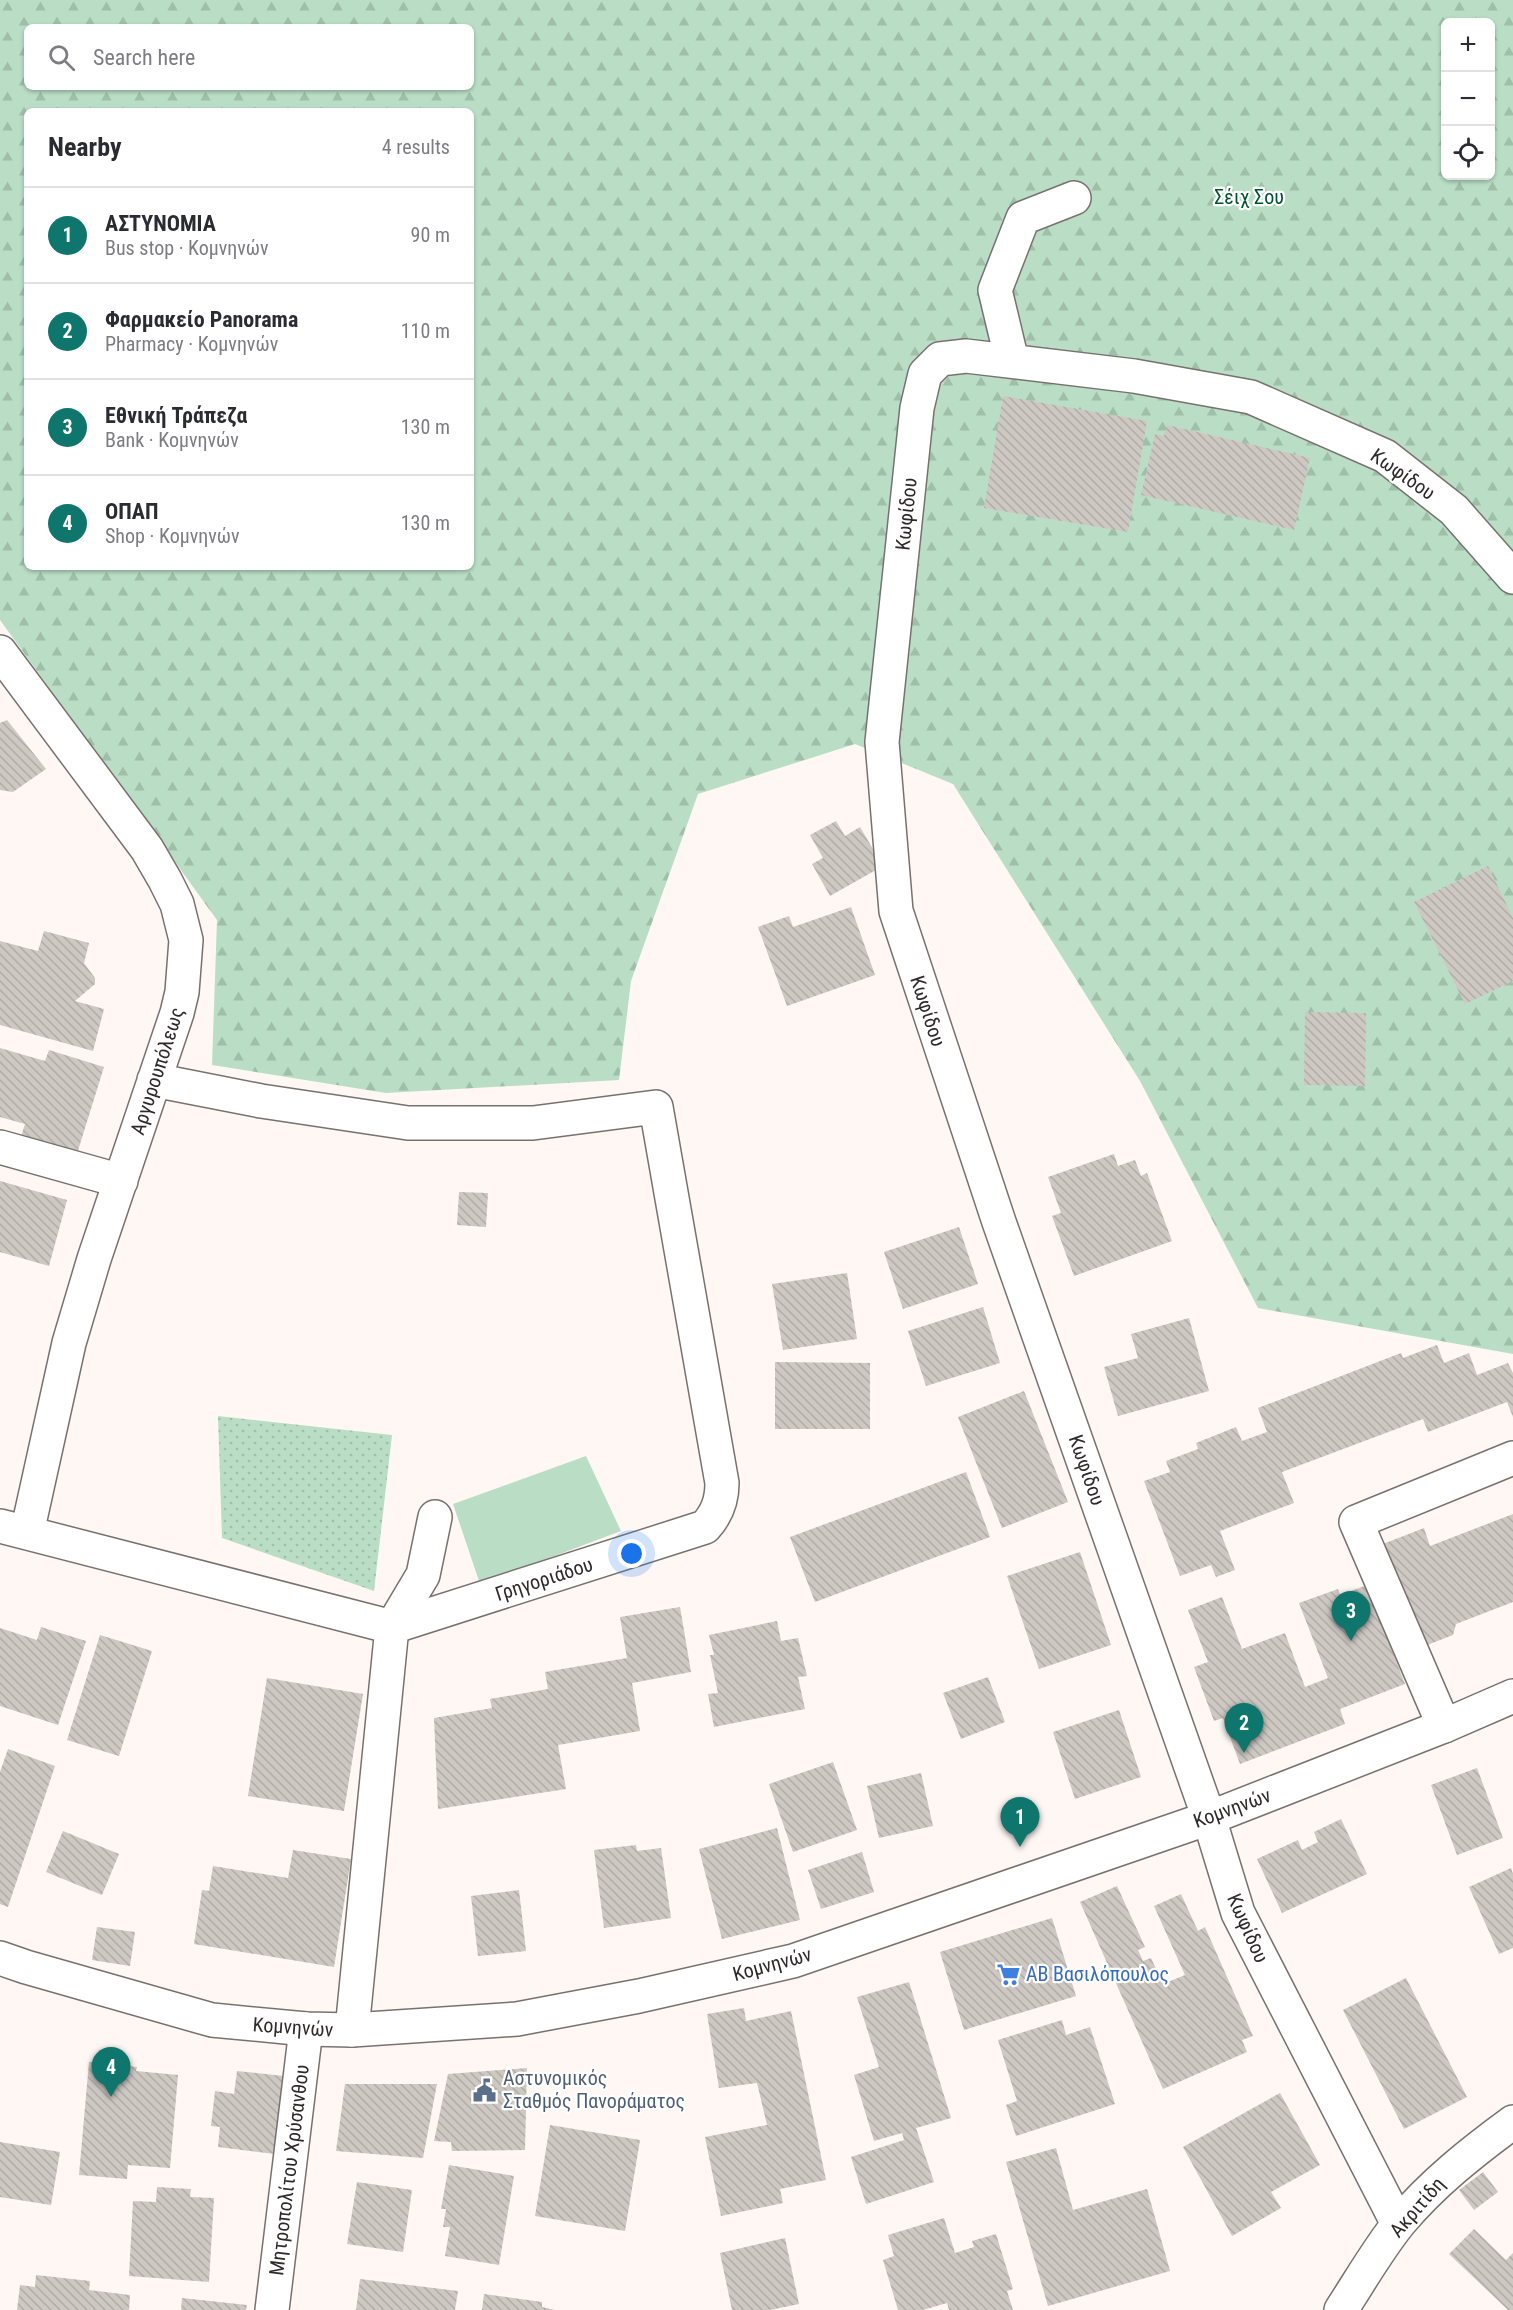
<!DOCTYPE html>
<meta charset="utf-8">
<style>
:root{--surface:#fff;--page:#f2f2f3;--text:#2b2b33;--muted:#7c7c81;--line:#e1e1e2;--accent:#0f766e}
body{margin:0;font-family:"Roboto Condensed",sans-serif;background:var(--page);color:var(--text)}
.controls{position:absolute;right:18px;top:18px;display:grid;overflow:hidden;border-radius:9px;box-shadow:0 2px 4px #0004}
.controls button{width:54px;height:54px;display:grid;place-items:center;padding:0;border:0;border-bottom:2px solid var(--line);background:var(--surface);color:var(--text);font:30px sans-serif}
.you{position:absolute;left:632px;top:1554px;width:21px;height:21px;margin:-15px;border:4px solid #fff;border-radius:50%;background:#1a73e8;box-shadow:0 0 0 9px #1a73e833}
.badge{display:grid;place-items:center;width:39px;height:39px;border-radius:50%;background:var(--accent);color:#fff;font-size:20px;font-weight:700}
.pin{position:absolute;translate:-50% -50px;filter:drop-shadow(0 2px 3px #0008)}
.pin::after{content:'';position:absolute;top:32px;width:21px;height:18px;background:inherit;clip-path:polygon(0 0,100% 0,50% 100%)}
.list{margin:0;padding:0;list-style:none}
h2{display:flex;justify-content:space-between;align-items:center;height:78px;margin:0;padding:0 24px;font-size:26px}
h2 small{font-size:20px;font-weight:400;color:var(--muted)}
.list li{display:grid;grid-template-columns:39px 1fr auto;gap:18px;align-items:center;box-sizing:border-box;height:96px;padding:0 24px;border-top:2px solid var(--line)}
.list b{display:block;font-size:22px;white-space:nowrap}
.list p{margin:0;font-size:20px;white-space:nowrap;color:var(--muted)}
.list em{font-size:20px;font-style:normal;color:var(--muted)}
.icon{flex:none;width:33px;height:33px;fill:none;stroke:currentColor;stroke-width:2;stroke-linecap:round;stroke-linejoin:round}
.map{position:relative;flex:none;width:1513px;height:2310px;overflow:hidden}
.search{position:absolute;background:var(--surface);box-shadow:0 2px 4px #0004;left:24px;top:24px;width:450px;height:66px;display:flex;align-items:center;gap:15px;box-sizing:border-box;padding:0 21px;border-radius:9px;color:var(--muted);font-size:22px}
.panel{position:absolute;background:var(--surface);box-shadow:0 2px 4px #0004;left:24px;top:108px;width:450px;height:462px;border-radius:9px}
.map>svg:first-child{display:block}
.forest{fill:url(#forest-firs);fill-rule:evenodd}
.park{fill:url(#park-dots)}
.garden{fill:#b9dec5}
.building{fill:url(#building-back-hatch)}
.lines{fill:none;stroke-linecap:round;stroke-linejoin:round}
.minor-casing{stroke:#78726f;stroke-width:36}
.major-casing{stroke:#78726f;stroke-width:36}
.minor{stroke:#fff;stroke-width:33}
.major{stroke:#fff;stroke-width:33}
.labels{text-anchor:middle;stroke-width:4.5;stroke-linejoin:round;paint-order:stroke}
.park-label{font-size:20px;fill:#00512d;stroke:#fff}
.street-label{font-size:20px;fill:#2d2a29;stroke:#fff}
.shop-label{font-size:20px;fill:#366cbe;stroke:#fff;text-anchor:start}
.service-label{font-size:20px;fill:#4e5e75;stroke:#fff;text-anchor:start}
</style>
<div class="map">
<svg width="1513" height="2310" viewBox="0 0 1513 2310">
<defs>
<pattern id="forest-firs" width="22" height="20" patternUnits="userSpaceOnUse" patternTransform="scale(1.5)"><rect width="22" height="20" fill="#b9dec5"/><path d="M5 1l3.5 6h-7zM16 11l3.5 6h-7z" fill="#9fbfa9"/></pattern>
<pattern id="park-dots" width="8" height="8" patternUnits="userSpaceOnUse" patternTransform="scale(1.5)"><rect width="8" height="8" fill="#b9dec5"/><path d="M2 2h.1M6 6h.1" fill="none" stroke="#9fbfa9" stroke-width="1.8" stroke-linecap="round"/></pattern>
<pattern id="building-back-hatch" width="6" height="6" patternUnits="userSpaceOnUse" patternTransform="scale(1.5)"><rect width="6" height="6" fill="#cec8c3"/><path d="M-1 5l2 2M0 0l6 6M5-1l2 2" fill="none" stroke="#b1aca8"/></pattern>
</defs>
<rect width="100%" height="100%" fill="#fef7f4"/>
<path class="forest" d="M0 0H1513V1354L1258 1308 1140 1081 953 784 855 744 698 794 631 981 619 1080 386 1093 212 1065 217 920 0 620ZM1446 22H1490V176H1446ZM27 27H471V87H27ZM27 111H471V567H27Z"/>
<path class="park" d="M218 1416 392 1435 374 1591 222 1538Z"/>
<path class="garden" d="M586 1456 621 1531 480 1584 453 1504Z"/>
<path class="building" d="M1003 396 1147 421 1128 532 984 508Z
M1167 425 1310 458 1294 530 1141 495 1155 434 1164 436Z
M7 720 46 769 13 792 0 790V723Z
M836 821 845 836 860 827 883 866 830 896 812 864 823 858 810 835Z
M1488 866 1513 918V981L1465 1004 1414 902Z
M851 907 875 975 787 1006 758 927 789 916 793 927Z
M44 931 89 943 84 963 95 978V984L75 1001 104 1009 93 1051 0 1025V941L38 951Z
M1305 1012 1366 1013 1365 1086 1304 1085Z
M0 1048 45 1061 49 1050 104 1067 76 1157 20 1140 25 1124 0 1117Z
M1114 1154 1118 1166 1135 1160 1141 1176 1147 1173 1172 1241 1074 1276 1052 1216 1061 1213 1048 1177Z
M0 1181 67 1200 49 1266 0 1252Z
M459 1192 488 1193 486 1227 457 1225Z
M959 1227 978 1284 903 1309 884 1252Z
M847 1273 857 1339 783 1350 772 1284Z
M983 1307 1000 1363 926 1386 908 1331Z
M1189 1318 1209 1391 1118 1416 1104 1367 1138 1358 1131 1334Z
M1437 1345 1444 1363 1469 1353 1477 1375 1508 1363 1513 1373V1417L1507 1402 1428 1432 1423 1419 1282 1472 1294 1503 1220 1531 1235 1570 1216 1577 1211 1565 1180 1576 1144 1481 1170 1472 1166 1461 1198 1449 1196 1443 1236 1427 1242 1441 1267 1432 1258 1408 1401 1353 1403 1358Z
M775 1362 870 1363V1429H775Z
M1024 1391 1068 1502 1002 1528 958 1417Z
M966 1472 990 1537 815 1602 790 1537Z
M1513 1514V1602L1456 1624 1453 1635 1422 1647 1383 1544 1424 1528 1430 1546Z
M1080 1552 1111 1645 1039 1669 1007 1576Z
M1367 1585 1405 1684 1340 1709 1345 1724 1240 1764 1223 1718 1214 1721 1194 1667 1208 1662 1188 1610 1222 1597 1242 1649 1285 1633 1305 1687 1328 1678 1299 1603 1338 1589 1340 1595Z
M680 1607 691 1672 632 1683 640 1731 558 1745 566 1789 438 1809 434 1718 492 1708 490 1699 548 1689 545 1672 627 1658 620 1617Z
M777 1621 781 1641 798 1638 807 1676 798 1677 805 1709 714 1727 708 1694 718 1693 710 1655H714L709 1635Z
M41 1627 86 1641 58 1725 0 1706V1628L37 1640Z
M100 1635 152 1651 119 1756 67 1740Z
M988 1677 1005 1722 961 1739 943 1693Z
M267 1678 363 1694 344 1811 248 1796Z
M1119 1710 1141 1777 1075 1799 1053 1732Z
M8 1749 55 1766 8 1907 0 1904V1772Z
M833 1762 857 1830 793 1852 769 1784Z
M1477 1768 1503 1838 1457 1855 1431 1785Z
M921 1773 933 1826 879 1838 867 1786Z
M1341 1819 1367 1874 1282 1913 1257 1859 1298 1840 1302 1850 1318 1842 1314 1832Z
M777 1828 800 1920 722 1939 699 1849Z
M63 1831 119 1854 102 1895 46 1872Z
M636 1845 637 1851 661 1848 671 1918 604 1928 594 1850Z
M293 1850 351 1859 334 1967 194 1944 202 1890 209 1891 213 1866 288 1878Z
M862 1852 874 1892 821 1909 808 1870Z
M1511 1868 1513 1874V1948L1499 1954 1469 1887Z
M1117 1886 1145 1947 1138 1950 1143 1961 1151 1958 1163 1984 1185 1975 1154 1906 1181 1894 1198 1931 1205 1927 1253 2036 1242 2040 1247 2052 1163 2089 1080 1902Z
M519 1890 526 1951 478 1956 471 1896Z
M1052 1918 1076 1996 964 2030 940 1952Z
M97 1927 135 1932 130 1966 92 1960Z
M1406 1978 1467 2097 1404 2129 1343 2010Z
M909 1982 951 2118 916 2128 934 2182 866 2204 851 2157 904 2140 902 2133 874 2141 854 2075 879 2067 857 1997Z
M744 2008 746 2021 791 2011 826 2180 780 2189 783 2203 721 2216 705 2137 767 2125 757 2083 719 2088 707 2014Z
M1062 2020 1066 2035 1090 2027 1115 2104 1016 2136 1006 2105 1017 2101 998 2040Z
M89 2062 137 2067 136 2071 178 2075 170 2168 128 2165 127 2179 79 2175Z
M527 2068 525 2150 452 2151 451 2142 434 2141 448 2074Z
M237 2071 284 2076 275 2154 218 2147 220 2127 211 2126 215 2091 234 2094Z
M345 2084H437L423 2158 336 2151Z
M1280 2093 1320 2165 1271 2192 1281 2208 1232 2236 1183 2147Z
M550 2125 640 2140 625 2231 535 2216Z
M0 2142 60 2152 51 2205 0 2197Z
M1056 2148 1073 2210 1147 2189 1170 2271 1048 2306 1006 2162Z
M449 2165 514 2176 499 2265 445 2256 450 2227H443L446 2209H441Z
M1483 2172 1498 2192 1474 2210 1459 2190Z
M357 2182 412 2190 403 2252 347 2244Z
M157 2187 191 2189 190 2197 214 2198 209 2282 129 2276 133 2201 156 2202Z
M944 2218 955 2253 974 2247 972 2241 996 2234 1013 2289 1007 2291 1013 2310H949L947 2303 923 2310H898L883 2260 894 2256 888 2235Z
M1474 2229 1506 2260 1513 2253V2310H1508L1449 2254Z
M785 2238 799 2304 770 2310H732L720 2253Z
M36 2275 90 2281 89 2290 130 2295 129 2310H17L20 2285 35 2287Z
M360 2279 458 2291 455 2310H356Z
M484 2294 542 2302V2307L555 2310H482Z
M182 2298 247 2305 246 2310H181Z"/>
<g class="lines">
<defs>
<path id="minor" d="M1012 361 995 290 1023 218 1074 198
M0 652 147 849 165 880 177 904 186 940 182 992 177 1013 94 1259 69 1343 27 1533
M0 1147 121 1181
M0 1526 392 1627 705 1527C717 1514 722 1501 722 1483L656 1107 533 1123H408L261 1101 154 1080
M1444 1726 1356 1522 1513 1458
M352 2030 392 1627 423 1575 435 1517
M1398 2224 1238 1913 1209 1818 999 1222 896 911 882 742 917 408 925 374 940 359 966 356 1134 376 1251 397 1385 456 1454 510 1513 577
M272 2310 306 2029
M1341 2310C1360 2281 1378 2249 1400 2222 1433 2183 1472 2152 1513 2122"/>
<path id="major" d="M0 1958 26 1967 212 2020 306 2029 352 2030 517 2019 639 1996 793 1961 1209 1818 1444 1726 1513 1696"/>
</defs>
<use href="#minor" class="minor-casing"/>
<use href="#major" class="major-casing"/>
<use href="#minor" class="minor"/>
<use href="#major" class="major"/>
</g>
<defs>
<symbol id="supermarket-bare" viewBox="-9 -9 18 18"><path d="M-6-5.5h2.5l.6 2H6L4.5 2H-2.5L-4.4-4H-6ZM-1.5 3.2a1.3 1.3 0 1 0 .1 0ZM3 3.2a1.3 1.3 0 1 0 .1 0Z" fill="#3f7fe0" stroke="#fff" stroke-width="2.5" paint-order="stroke"/></symbol>
<symbol id="civic-bare" viewBox="-9 -9 18 18"><path d="M-.6-6.5H3V-4.5H.6V-3L4-1V1h2V6H-6V1h2V-1L-.6-3ZM-1.2 2.5V6h2.4V2.5Z" fill="#5c6f8a" stroke="#fff" stroke-width="2.5" paint-order="stroke"/></symbol>
</defs>
<g fill-rule="evenodd">
<use href="#supermarket-bare" x="992" y="1958" width="33" height="33"/>
<use href="#civic-bare" x="468" y="2074" width="33" height="33"/>
</g>
<g class="labels">
<g class="park-label">
<text x="1249" y="204">Σέιχ Σου</text>
</g>
<g class="street-label">
<text transform="translate(1403 474) rotate(35)" y="7">Κωφίδου</text>
<text transform="translate(906 514) rotate(-84)" y="7">Κωφίδου</text>
<text transform="translate(928 1011) rotate(72)" y="7">Κωφίδου</text>
<text transform="translate(157 1071) rotate(-72)" y="7">Αργυρουπόλεως</text>
<text transform="translate(1087 1470) rotate(71)" y="7">Κωφίδου</text>
<text transform="translate(544 1579) rotate(-18)" y="7">Γρηγοριάδου</text>
<text transform="translate(1232 1808) rotate(-20)" y="7">Κομνηνών</text>
<text transform="translate(1248 1928) rotate(66)" y="7">Κωφίδου</text>
<text transform="translate(772 1964) rotate(-15)" y="7">Κομνηνών</text>
<text transform="translate(293 2027) rotate(4)" y="7">Κομνηνών</text>
<text transform="translate(289 2170) rotate(-83)" y="7">Μητροπολίτου Χρύσανθου</text>
<text transform="translate(1417 2207) rotate(-49)" y="7">Ακριτίδη</text>
</g>
<g class="shop-label">
<text x="1026" y="1981">ΑΒ Βασιλόπουλος</text>
</g>
<g class="service-label">
<text x="503" y="2085">Αστυνομικός<tspan x="503" dy="23">Σταθμός Πανοράματος</tspan></text>
</g>
</g>
</svg>
<div class="controls">
<button>+</button>
<button>−</button>
<button><svg class="icon" aria-label="locate" viewBox="0 0 24 24"><circle cx="12" cy="12" r="6"/><path d="M12 2v4M12 18v4M2 12h4M18 12h4"/></svg></button>
</div>
<div class="you"></div>
<div class="pin badge" style="left:1020px;top:1847px">1</div>
<div class="pin badge" style="left:1244px;top:1753px">2</div>
<div class="pin badge" style="left:1351px;top:1641px">3</div>
<div class="pin badge" style="left:111px;top:2097px">4</div>
<div class="search"><svg class="icon" aria-label="search" viewBox="0 0 24 24"><circle cx="10" cy="10" r="6"/><path d="M15 15l6 6"/></svg>Search here</div>
<section class="panel">
<h2>Nearby<small>4 results</small></h2>
<ul class="list">
<li><span class="badge">1</span><div><b>ΑΣΤΥΝΟΜΙΑ</b><p>Bus stop · Κομνηνών</p></div><em>90 m</em></li>
<li><span class="badge">2</span><div><b>Φαρμακείο Panorama</b><p>Pharmacy · Κομνηνών</p></div><em>110 m</em></li>
<li><span class="badge">3</span><div><b>Εθνική Τράπεζα</b><p>Bank · Κομνηνών</p></div><em>130 m</em></li>
<li><span class="badge">4</span><div><b>ΟΠΑΠ</b><p>Shop · Κομνηνών</p></div><em>130 m</em></li>
</ul>
</section>
</div>
